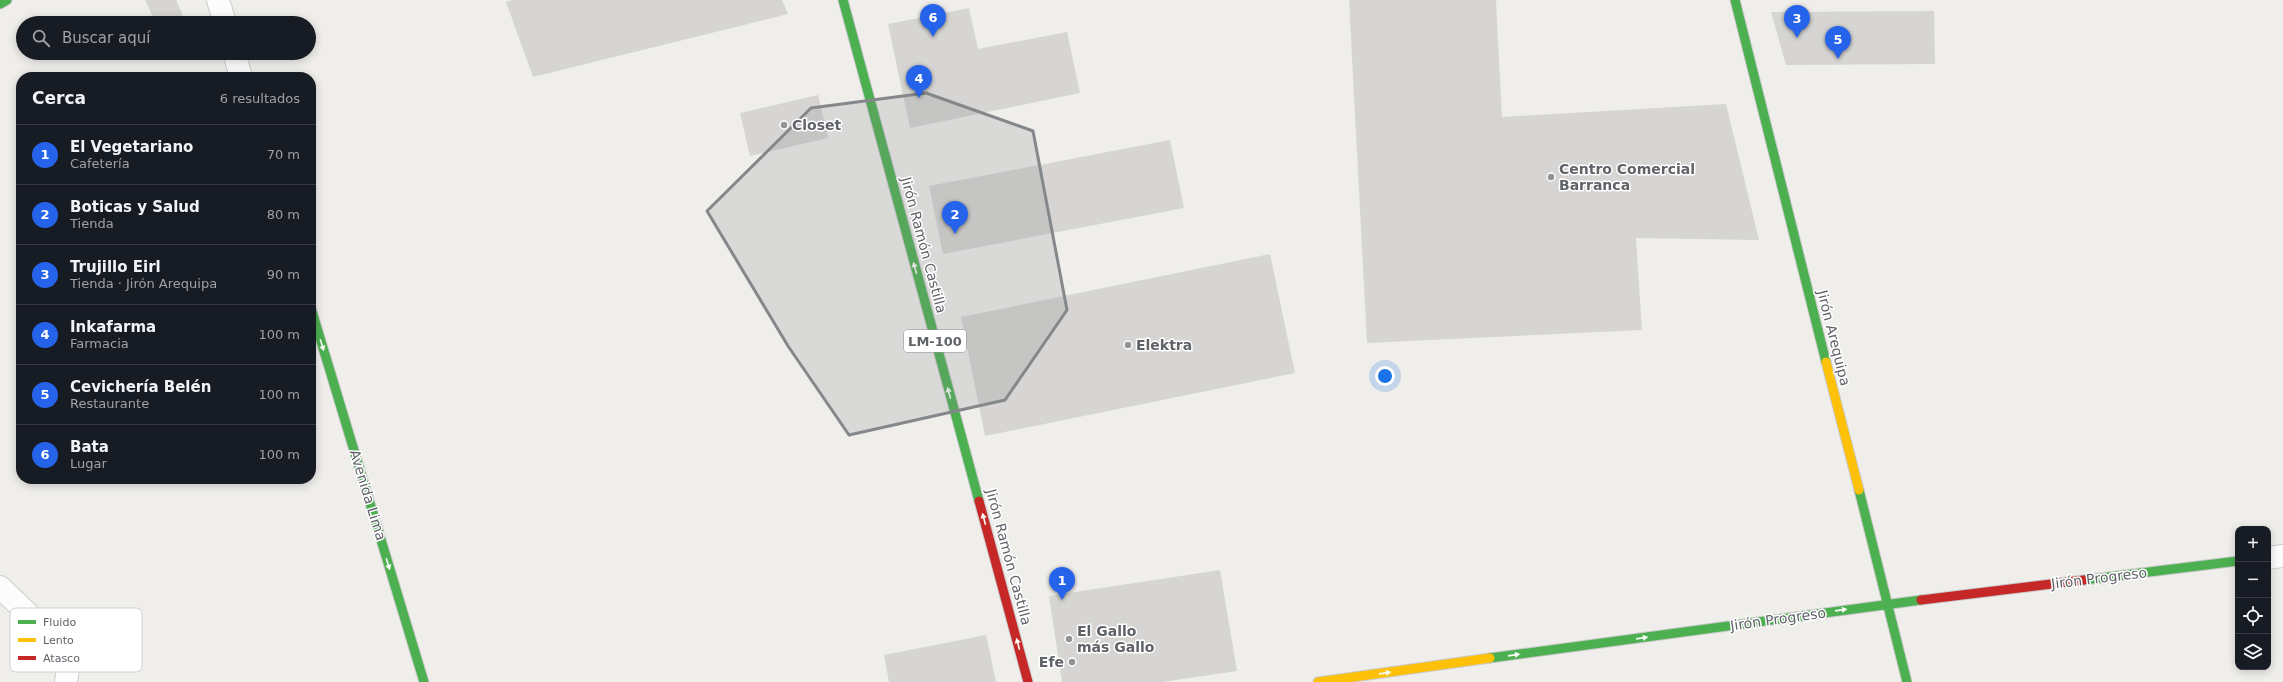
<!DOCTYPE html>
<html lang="es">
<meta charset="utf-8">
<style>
:root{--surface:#171b24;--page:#242831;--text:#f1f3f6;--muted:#9ea1a6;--line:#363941;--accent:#2563eb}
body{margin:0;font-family:"DejaVu Sans",sans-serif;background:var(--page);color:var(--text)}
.controls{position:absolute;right:12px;bottom:12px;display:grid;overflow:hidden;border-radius:8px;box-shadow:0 2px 10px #0003}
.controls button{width:36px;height:36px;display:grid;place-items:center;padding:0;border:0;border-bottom:1px solid var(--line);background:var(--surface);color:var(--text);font:20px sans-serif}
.you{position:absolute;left:1385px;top:376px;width:14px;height:14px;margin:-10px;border:3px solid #fff;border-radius:50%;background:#1a73e8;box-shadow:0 0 0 6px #1a73e833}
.badge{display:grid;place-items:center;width:26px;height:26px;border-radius:50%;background:var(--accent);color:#fff;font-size:13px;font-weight:700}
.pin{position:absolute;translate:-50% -33px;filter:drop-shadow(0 1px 2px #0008)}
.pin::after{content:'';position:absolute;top:21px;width:14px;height:12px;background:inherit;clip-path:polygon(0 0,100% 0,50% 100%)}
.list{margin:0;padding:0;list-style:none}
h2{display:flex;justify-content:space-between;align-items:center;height:52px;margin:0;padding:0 16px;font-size:17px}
h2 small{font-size:13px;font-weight:400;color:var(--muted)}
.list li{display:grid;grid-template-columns:26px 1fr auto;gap:12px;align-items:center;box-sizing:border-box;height:60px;padding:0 16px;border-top:1px solid var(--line)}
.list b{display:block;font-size:15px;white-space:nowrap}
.list p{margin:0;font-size:13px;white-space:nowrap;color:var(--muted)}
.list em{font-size:13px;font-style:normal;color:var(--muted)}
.icon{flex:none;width:22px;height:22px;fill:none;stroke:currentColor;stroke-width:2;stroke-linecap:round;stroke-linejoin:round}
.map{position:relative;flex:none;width:2283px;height:682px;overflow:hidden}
.search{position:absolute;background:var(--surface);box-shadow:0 2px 10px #0003;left:16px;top:16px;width:300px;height:44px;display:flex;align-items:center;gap:10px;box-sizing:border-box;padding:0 14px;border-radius:22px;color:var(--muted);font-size:15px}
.panel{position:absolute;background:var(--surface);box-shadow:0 2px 10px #0003;left:16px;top:72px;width:300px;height:412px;border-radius:16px}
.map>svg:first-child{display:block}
.building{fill:#d6d5d3}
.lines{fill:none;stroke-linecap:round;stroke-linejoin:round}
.street-casing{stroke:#cbcccc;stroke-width:24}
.fast-casing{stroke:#cacacb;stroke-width:11}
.slow-casing{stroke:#cacacb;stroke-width:11}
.jam-casing{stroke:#cacacb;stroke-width:11}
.street{stroke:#fdfcfc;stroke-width:22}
.fast{stroke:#4caf50;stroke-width:9}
.slow{stroke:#ffc107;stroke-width:9}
.jam{stroke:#c62828;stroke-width:9}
.oneway{fill:#f6fbf6}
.marked{fill:#84888a;fill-opacity:0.2;stroke:#84888a;stroke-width:3;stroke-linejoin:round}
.poi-dot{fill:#919496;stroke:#fff;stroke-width:1.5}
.labels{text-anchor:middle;stroke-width:3;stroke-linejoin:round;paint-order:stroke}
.shield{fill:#fff;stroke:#8f9295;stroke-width:1}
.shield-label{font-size:13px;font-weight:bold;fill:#5f6368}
.poi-label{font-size:14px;font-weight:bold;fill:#5f6368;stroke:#fff;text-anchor:start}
.street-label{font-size:14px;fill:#5f6368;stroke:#fff}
.key{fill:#fff;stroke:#cfd0d2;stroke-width:1}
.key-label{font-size:11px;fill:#5f6368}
</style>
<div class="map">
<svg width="2283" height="682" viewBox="0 0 2283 682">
<rect width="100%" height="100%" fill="#efeeea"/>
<path class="building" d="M145 0H176L186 23H156Z
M513 0H782L788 14 533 77 506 2Z
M1349 0H1496L1502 117 1726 104 1759 240 1636 238 1642 330 1367 343Z
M969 8 978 49 1067 32 1080 93 910 128 888 24Z
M1934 11 1935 64 1786 65 1771 12Z
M818 95 828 138 750 156 740 113Z
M1170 140 1184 208 943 254 929 186Z
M1270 254 1295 373 985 436 961 317Z
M1220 570 1237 671 1162 682H1062L1049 596Z
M986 635 996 682H889L884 655Z"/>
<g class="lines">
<defs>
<path id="street" d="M218 0 225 23
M234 53 241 77
M2268 558 2283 556
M0 587 49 634 68 669 66 682"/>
<path id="fast" d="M843 0 979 501
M1735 0 1826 362
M0 4 7 0
M311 308 424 682
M1859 490 1907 682
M2084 580 2238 561
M1490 658 1921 600"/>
<path id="slow" d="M1826 362 1859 490
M1318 682 1490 658"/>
<path id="jam" d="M979 501 1028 682
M1921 600 2084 580"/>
</defs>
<use href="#street" class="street-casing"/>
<use href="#fast" class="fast-casing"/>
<use href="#slow" class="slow-casing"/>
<use href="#jam" class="jam-casing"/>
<use href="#street" class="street"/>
<use href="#fast" class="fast"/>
<use href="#slow" class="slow"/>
<use href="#jam" class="jam"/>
</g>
<defs><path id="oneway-solid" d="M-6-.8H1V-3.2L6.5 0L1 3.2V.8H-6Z"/></defs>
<g class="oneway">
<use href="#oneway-solid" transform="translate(915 268) rotate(-105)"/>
<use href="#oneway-solid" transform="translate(322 345) rotate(73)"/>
<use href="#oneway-solid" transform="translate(949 393) rotate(-105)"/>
<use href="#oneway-solid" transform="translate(984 519) rotate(-105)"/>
<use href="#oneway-solid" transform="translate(388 564) rotate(73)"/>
<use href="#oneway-solid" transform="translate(1841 610) rotate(-8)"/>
<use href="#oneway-solid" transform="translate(1642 638) rotate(-8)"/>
<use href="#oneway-solid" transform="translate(1018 644) rotate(-105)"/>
<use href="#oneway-solid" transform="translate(1514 655) rotate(-8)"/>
<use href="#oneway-solid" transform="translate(1385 673) rotate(-8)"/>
</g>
<path class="marked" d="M926 93 1033 131 1067 310 1005 400 849 435 788 346 707 211 811 108Z"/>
<g class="poi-dot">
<circle cx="784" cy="125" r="4"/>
<circle cx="1551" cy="177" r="4"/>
<circle cx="1128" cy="345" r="4"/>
<circle cx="1069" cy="639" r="4"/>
<circle cx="1072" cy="662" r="4"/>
</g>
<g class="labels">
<rect class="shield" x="904" y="330" width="62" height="22" rx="3"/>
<g class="shield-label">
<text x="935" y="346">LM-100</text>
</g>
<g class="poi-label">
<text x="792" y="130">Closet</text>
<text x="1559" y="174">Centro Comercial<tspan x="1559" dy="16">Barranca</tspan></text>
<text x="1136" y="350">Elektra</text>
<text x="1077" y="636">El Gallo<tspan x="1077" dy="16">más Gallo</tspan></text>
<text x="1064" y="667" text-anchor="end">Efe</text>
</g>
<g class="street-label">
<text transform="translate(924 245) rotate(75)" y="5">Jirón Ramón Castilla</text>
<text transform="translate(1834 338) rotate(76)" y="5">Jirón Arequipa</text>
<text transform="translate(368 495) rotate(73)" y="5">Avenida Lima</text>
<text transform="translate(1009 557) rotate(75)" y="5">Jirón Ramón Castilla</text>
<text transform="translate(2099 578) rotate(-7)" y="5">Jirón Progreso</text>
<text transform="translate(1778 619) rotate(-8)" y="5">Jirón Progreso</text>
</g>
</g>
<rect x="10" y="608" width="132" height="64" rx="6" class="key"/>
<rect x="18" y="620" width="18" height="4" fill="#4caf50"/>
<rect x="18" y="638" width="18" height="4" fill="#ffc107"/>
<rect x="18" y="656" width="18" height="4" fill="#c62828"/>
<g class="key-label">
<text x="43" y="626">Fluido</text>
<text x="43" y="644">Lento</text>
<text x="43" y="662">Atasco</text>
</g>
</svg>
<div class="controls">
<button>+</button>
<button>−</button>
<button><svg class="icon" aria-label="locate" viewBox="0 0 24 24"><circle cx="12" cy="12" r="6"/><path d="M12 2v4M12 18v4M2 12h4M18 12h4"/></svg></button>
<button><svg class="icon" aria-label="layers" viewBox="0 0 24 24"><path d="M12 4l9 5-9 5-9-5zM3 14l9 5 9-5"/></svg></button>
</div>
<div class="you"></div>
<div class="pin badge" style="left:1062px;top:600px">1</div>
<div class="pin badge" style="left:955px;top:234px">2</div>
<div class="pin badge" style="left:1797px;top:38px">3</div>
<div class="pin badge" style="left:919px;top:98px">4</div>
<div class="pin badge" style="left:1838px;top:59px">5</div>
<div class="pin badge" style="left:933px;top:37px">6</div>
<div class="search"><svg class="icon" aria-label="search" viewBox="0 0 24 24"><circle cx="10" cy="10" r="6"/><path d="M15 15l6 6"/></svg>Buscar aquí</div>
<section class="panel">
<h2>Cerca<small>6 resultados</small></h2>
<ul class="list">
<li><span class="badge">1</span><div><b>El Vegetariano</b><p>Cafetería</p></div><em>70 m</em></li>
<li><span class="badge">2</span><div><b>Boticas y Salud</b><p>Tienda</p></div><em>80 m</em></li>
<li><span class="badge">3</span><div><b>Trujillo Eirl</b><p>Tienda · Jirón Arequipa</p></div><em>90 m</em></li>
<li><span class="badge">4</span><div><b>Inkafarma</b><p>Farmacia</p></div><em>100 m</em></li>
<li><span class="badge">5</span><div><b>Cevichería Belén</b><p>Restaurante</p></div><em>100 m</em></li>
<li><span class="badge">6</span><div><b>Bata</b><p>Lugar</p></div><em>100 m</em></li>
</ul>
</section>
</div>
